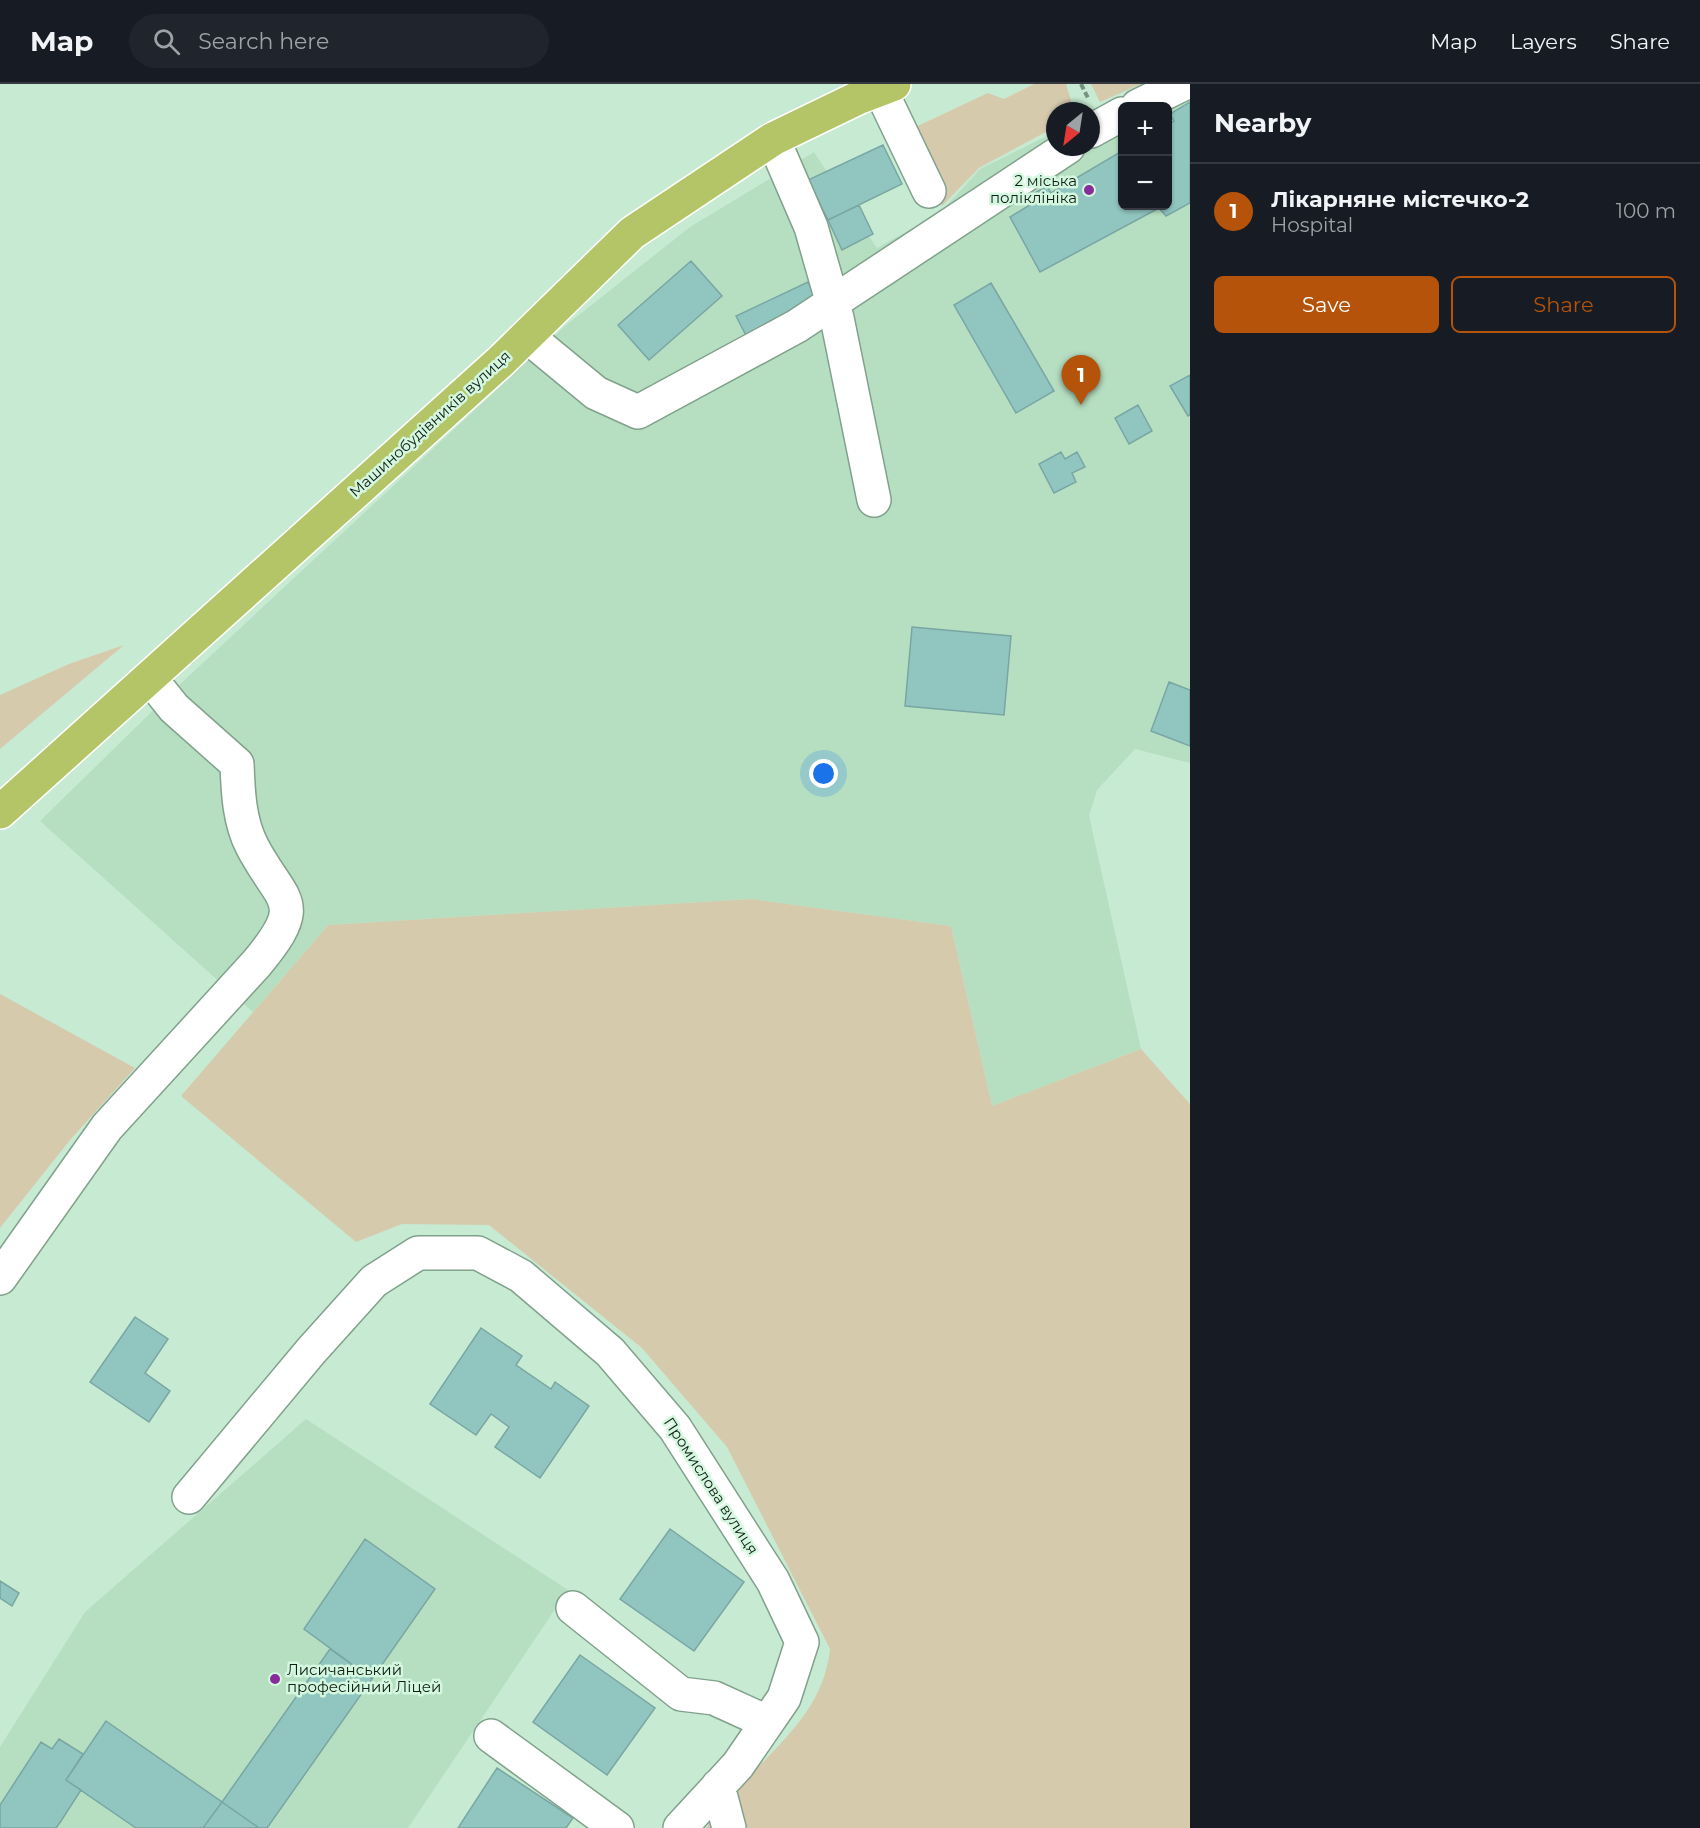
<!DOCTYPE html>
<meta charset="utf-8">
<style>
:root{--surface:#171b24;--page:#20242c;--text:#f1f3f6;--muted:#9ea1a6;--line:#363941;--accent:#b45309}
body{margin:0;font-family:Montserrat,sans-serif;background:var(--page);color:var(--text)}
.controls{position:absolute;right:18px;top:18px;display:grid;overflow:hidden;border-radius:9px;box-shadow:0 2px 4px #0004}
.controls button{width:54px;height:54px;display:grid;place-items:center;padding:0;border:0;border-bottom:2px solid var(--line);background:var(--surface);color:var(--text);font:30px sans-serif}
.compass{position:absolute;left:1046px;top:18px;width:54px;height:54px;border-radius:50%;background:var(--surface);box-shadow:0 2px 4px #0004;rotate:210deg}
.you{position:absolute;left:824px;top:690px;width:21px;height:21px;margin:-15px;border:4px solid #fff;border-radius:50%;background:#1a73e8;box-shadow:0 0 0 9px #1a73e833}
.badge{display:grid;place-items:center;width:39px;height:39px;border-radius:50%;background:var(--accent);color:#fff;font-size:20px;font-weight:700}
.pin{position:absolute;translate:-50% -50px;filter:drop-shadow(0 2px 3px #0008)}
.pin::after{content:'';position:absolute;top:32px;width:21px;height:18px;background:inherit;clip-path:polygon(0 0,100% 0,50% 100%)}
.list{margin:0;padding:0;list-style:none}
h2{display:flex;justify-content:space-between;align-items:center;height:78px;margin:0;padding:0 24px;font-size:26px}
h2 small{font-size:20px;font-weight:400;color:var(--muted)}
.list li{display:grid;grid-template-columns:39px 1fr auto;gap:18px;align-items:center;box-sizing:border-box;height:96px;padding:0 24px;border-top:2px solid var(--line)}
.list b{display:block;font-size:22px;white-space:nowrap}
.list p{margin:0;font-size:20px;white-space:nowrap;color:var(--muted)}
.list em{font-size:20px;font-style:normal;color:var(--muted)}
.actions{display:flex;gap:12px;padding:18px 24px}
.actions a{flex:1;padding:14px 0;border:2px solid var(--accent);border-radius:9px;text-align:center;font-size:21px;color:var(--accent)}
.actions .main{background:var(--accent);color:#fff}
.icon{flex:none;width:33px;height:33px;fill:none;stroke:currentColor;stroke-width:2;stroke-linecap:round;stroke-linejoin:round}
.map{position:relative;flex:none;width:1190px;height:1744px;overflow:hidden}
header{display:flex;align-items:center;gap:36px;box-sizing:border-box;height:84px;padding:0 30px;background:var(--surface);border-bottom:2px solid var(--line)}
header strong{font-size:28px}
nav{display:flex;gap:33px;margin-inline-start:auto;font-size:21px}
.search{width:420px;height:54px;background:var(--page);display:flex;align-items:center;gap:15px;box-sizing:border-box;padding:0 21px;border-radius:33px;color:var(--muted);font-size:22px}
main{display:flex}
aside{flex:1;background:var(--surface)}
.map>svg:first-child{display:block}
.built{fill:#b6dfc2;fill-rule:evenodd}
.green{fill:#d6caad}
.building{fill:#91c6c0;stroke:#79a6a2;stroke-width:1.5}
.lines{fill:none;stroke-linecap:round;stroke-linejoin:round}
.minor-casing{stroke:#80a18b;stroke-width:36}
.major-casing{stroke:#fff;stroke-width:36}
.path{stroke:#789180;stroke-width:4;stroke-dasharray:6 3;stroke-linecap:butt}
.minor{stroke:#fff;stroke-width:33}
.major{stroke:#b3c567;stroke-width:33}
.poi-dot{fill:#872c98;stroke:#d4f7df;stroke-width:2}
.labels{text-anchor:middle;stroke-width:5;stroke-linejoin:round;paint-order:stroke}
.poi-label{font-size:15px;fill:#111e15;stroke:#d4f7df;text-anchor:end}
.street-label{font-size:15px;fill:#111e15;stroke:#d4f7df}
</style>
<header>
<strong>Map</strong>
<div class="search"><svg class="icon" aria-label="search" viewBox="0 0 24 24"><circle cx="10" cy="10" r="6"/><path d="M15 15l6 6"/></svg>Search here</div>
<nav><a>Map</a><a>Layers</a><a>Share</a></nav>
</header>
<main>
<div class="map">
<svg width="1190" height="1744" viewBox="0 0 1190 1744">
<rect width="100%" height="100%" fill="#c7ead2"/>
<path class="built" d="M1159 0H1190V679L1135 665 1097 706 1089 732 1141 965 992 1022 951 842 751 815 328 841 253 928 40 737 177 603 565 242 690 143 814 68 877 164 940 129 980 85 1055 48V63H1091V30ZM1122 22H1168V122H1122Z
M306 1335 568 1506 408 1744H0V1663L85 1528Z"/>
<path class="green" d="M1034 0H1066L1074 27H1055V43L979 84 942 122 907 47 988 9 1004 15Z
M1091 0H1141L1100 18Z
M124 561 0 665V611L69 580Z
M751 815 951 842 992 1022 1141 965 1190 1020V1744H706C720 1727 733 1710 748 1694 785 1654 824 1622 830 1565L727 1363 642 1264 489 1141 402 1140 356 1158 181 1012 328 841Z
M0 910 135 984 70 1056 0 1144Z"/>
<path class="building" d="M1190 18V119L1166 132 1159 124 1040 188 1010 133 1030 121 1026 114 1047 102 1051 109 1122 67V122H1168V41L1174 37 1170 30Z
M883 61 902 100 828 136 808 96Z
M859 121 873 150 842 166 828 136Z
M691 177 722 212 649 276 618 241Z
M808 198 822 227 751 261 736 232Z
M991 199 1054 307 1016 329 954 221Z
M1190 291V331L1188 332 1170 302Z
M1138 321 1152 347 1129 360 1115 334Z
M1061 368 1065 375 1077 368 1085 383 1072 389 1076 398 1054 409 1039 380Z
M912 543 1011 552 1004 631 905 622Z
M1169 598 1190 606V662L1151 647Z
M135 1233 168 1255 145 1289 170 1307 149 1338 90 1298Z
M481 1244 522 1272 516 1281 551 1305 555 1298 589 1322 540 1394 495 1363 509 1343 491 1330 476 1351 430 1320Z
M670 1445 744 1498 694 1567 620 1515Z
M365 1455 435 1505 372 1595 304 1545Z
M0 1497 19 1509 12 1522 0 1514Z
M330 1565 372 1595 267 1744H259L222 1718Z
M580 1571 655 1624 607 1691 533 1638Z
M106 1637 222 1718 203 1744H136L66 1696Z
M59 1655 83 1670 66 1696 81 1706 61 1737 56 1744H0V1721L41 1658 52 1665Z
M497 1684 573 1734 566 1744H458Z
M222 1718 259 1744H203Z"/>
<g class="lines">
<defs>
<path id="minor" d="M880 5 929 107
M1138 22 1183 0
M1091 47 1122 30
M773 55 811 143 837 234 874 416
M527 252 596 309 638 328 797 242 1068 63
M0 1194 107 1043 257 879C309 816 282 820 252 762 239 737 238 707 237 680L174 624 150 594
M189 1413 311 1267 374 1197 418 1169H478L521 1192 610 1268 675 1344 773 1497 802 1558 784 1614 738 1681 680 1744
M573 1524 681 1610 714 1614 767 1638
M491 1652 617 1744
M718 1702 729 1744"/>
<path id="major" d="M0 728 501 277 632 149 773 55 860 13 894 0"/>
</defs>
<use href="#minor" class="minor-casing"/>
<use href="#major" class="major-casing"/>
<path class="path" d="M1081 0 1089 16"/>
<use href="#minor" class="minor"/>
<use href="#major" class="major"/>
</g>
<g class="poi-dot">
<circle cx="1089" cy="106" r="6"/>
<circle cx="275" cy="1595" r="6"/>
</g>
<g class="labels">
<g class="poi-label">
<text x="1077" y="102">2 міська<tspan x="1077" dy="17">поліклініка</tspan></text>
<text x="287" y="1591" text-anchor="start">Лисичанський<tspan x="287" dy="17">професійний Ліцей</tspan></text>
</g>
<g class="street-label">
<text transform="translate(430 340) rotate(-42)" y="5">Машинобудівників вулиця</text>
<text transform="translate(711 1402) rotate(57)" y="5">Промислова вулиця</text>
</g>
</g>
</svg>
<div class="controls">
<button>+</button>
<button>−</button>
</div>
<svg class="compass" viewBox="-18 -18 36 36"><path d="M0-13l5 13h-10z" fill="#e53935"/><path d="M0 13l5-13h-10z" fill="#9ea1a6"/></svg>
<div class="you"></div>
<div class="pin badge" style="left:1081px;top:321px">1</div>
</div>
<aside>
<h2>Nearby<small></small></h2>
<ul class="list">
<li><span class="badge">1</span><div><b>Лікарняне містечко-2</b><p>Hospital</p></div><em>100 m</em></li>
</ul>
<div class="actions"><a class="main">Save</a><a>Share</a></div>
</aside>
</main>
